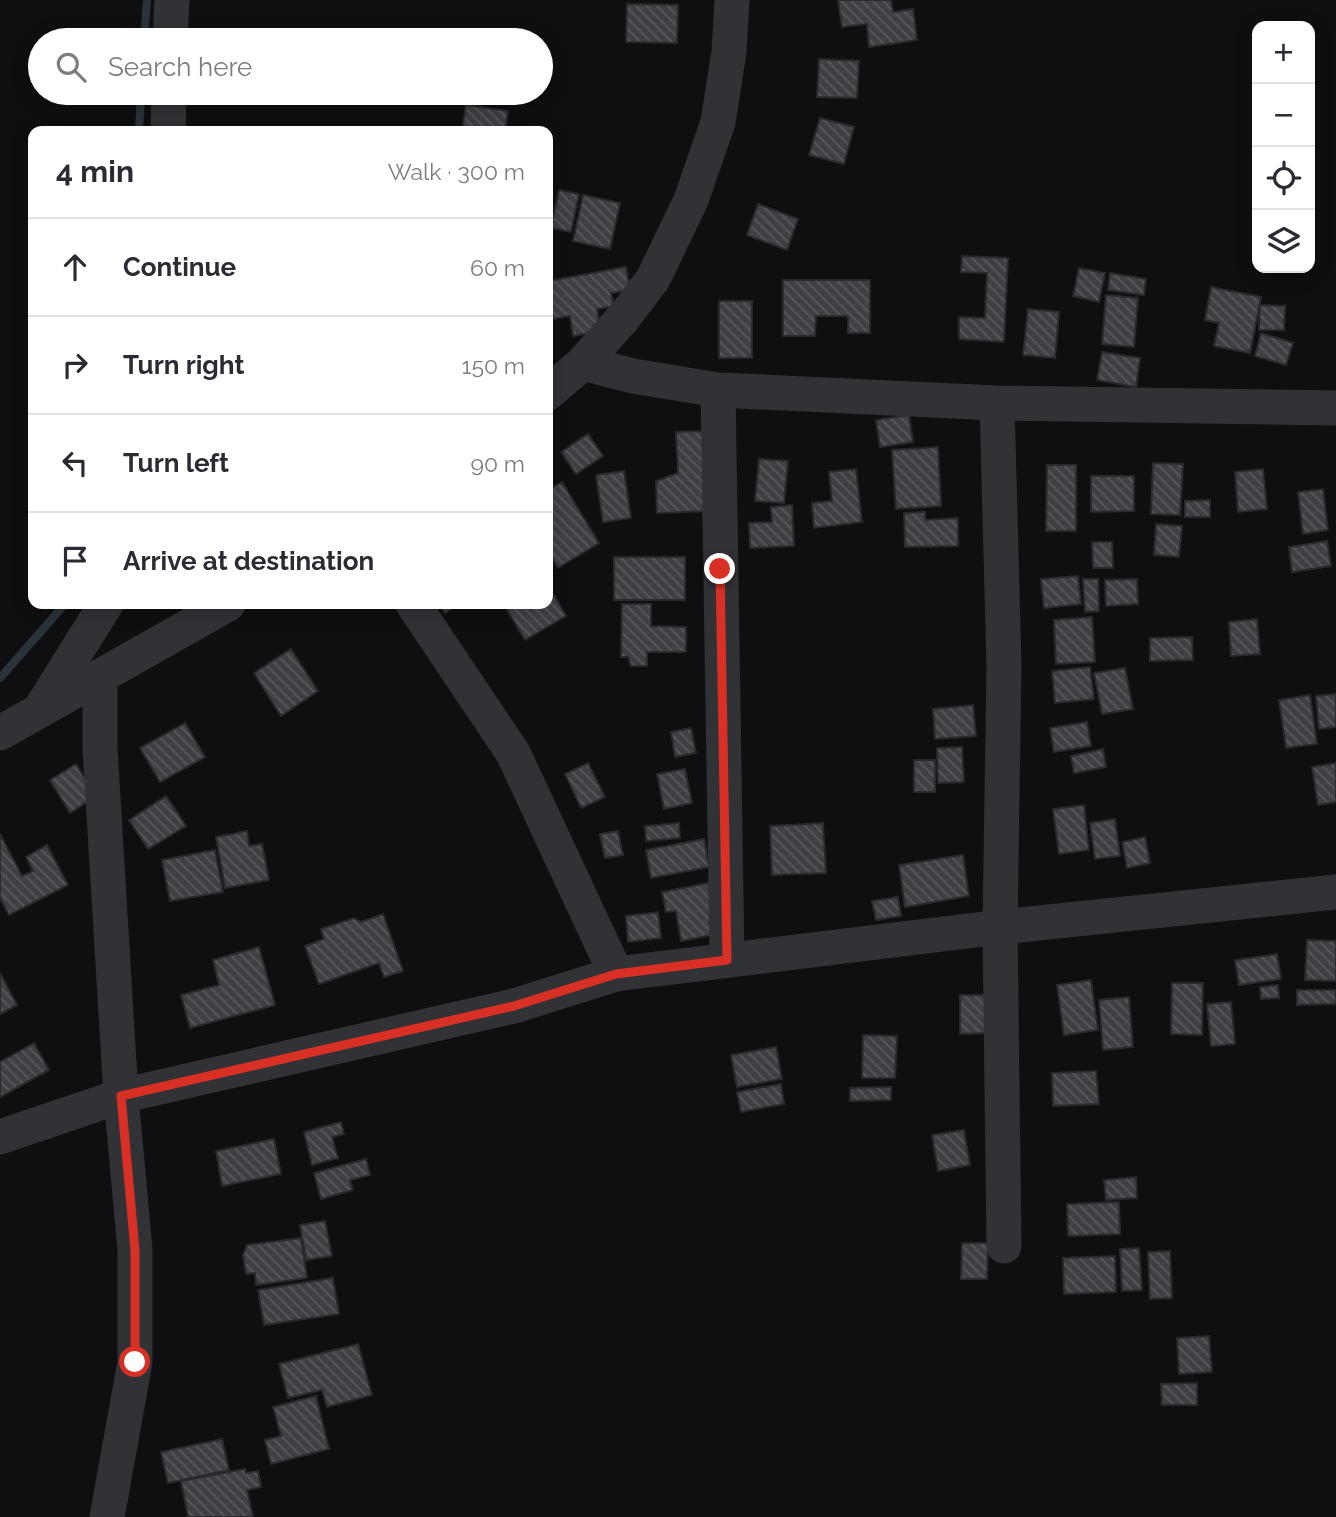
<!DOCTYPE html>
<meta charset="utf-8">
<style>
:root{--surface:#fff;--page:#f7f7f7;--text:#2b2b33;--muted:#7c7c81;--line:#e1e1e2}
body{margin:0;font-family:Raleway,sans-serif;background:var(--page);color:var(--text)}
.controls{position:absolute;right:21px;top:21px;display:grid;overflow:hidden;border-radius:14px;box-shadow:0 4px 18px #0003}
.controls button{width:63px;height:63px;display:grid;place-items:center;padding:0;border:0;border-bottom:2px solid var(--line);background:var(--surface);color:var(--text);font:35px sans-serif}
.stop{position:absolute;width:21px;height:21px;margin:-16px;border:5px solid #d93025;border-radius:50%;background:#fff}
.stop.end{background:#d93025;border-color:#fff;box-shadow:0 2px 7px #0008}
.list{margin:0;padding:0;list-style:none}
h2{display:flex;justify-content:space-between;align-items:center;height:91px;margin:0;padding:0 28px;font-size:30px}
h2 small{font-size:23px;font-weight:400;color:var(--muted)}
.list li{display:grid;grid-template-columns:46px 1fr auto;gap:21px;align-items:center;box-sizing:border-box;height:98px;padding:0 28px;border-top:2px solid var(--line)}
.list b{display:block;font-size:26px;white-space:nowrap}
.list em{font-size:23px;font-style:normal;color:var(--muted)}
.icon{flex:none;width:38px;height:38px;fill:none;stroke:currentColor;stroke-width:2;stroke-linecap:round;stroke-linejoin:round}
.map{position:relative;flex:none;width:1336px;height:1517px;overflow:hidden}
.search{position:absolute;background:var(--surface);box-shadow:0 4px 18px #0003;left:28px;top:28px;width:525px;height:77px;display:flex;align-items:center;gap:18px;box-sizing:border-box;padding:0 24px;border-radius:38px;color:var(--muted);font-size:26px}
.panel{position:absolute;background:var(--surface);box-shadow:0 4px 18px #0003;left:28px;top:126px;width:525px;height:483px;border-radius:14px}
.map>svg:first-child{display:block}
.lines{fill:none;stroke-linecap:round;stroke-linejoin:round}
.stream{stroke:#293339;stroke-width:8}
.building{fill:url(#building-back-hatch);stroke:#292a2d;stroke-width:2}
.minor{stroke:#303236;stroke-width:35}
.route{stroke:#d93025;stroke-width:9}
</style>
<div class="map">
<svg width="1336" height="1517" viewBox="0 0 1336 1517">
<defs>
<pattern id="building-back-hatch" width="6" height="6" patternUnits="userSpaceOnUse" patternTransform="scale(1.75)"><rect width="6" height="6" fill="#3e4044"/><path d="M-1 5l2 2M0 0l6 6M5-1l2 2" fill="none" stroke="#57595d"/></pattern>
</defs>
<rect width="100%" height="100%" fill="#0f0f11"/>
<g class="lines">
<path class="stream" d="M144 40 147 0
M139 131 141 93
M0 678 65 604"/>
</g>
<path class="building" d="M838 0H891L893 12 913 9 917 40 869 47 867 24 842 27Z
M627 4 678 5 677 43 626 42Z
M819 59 859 61 857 98 817 97Z
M466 105 508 111 505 131H462Z
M820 118 854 127 844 164 809 155Z
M559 190 579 194 571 232 551 228Z
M583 195 620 203 610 249 573 241Z
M758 204 798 219 787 250 747 235Z
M962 256 1008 258 1004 342 959 339V317L985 318 987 273 961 272Z
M626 267 630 290 611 293 614 306 597 309 600 331 573 336 570 316 548 320V281Z
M1079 268 1105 273 1099 302 1073 296Z
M1110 273 1146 279 1144 295 1108 290Z
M783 280H870V333H848V316H816L815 336H783Z
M1211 287 1261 297 1250 353 1214 346 1219 323 1205 320Z
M1106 295 1138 298 1134 347 1102 344Z
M719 301H752V358H719Z
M1260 305 1285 306 1284 330H1259Z
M1028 309 1059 312 1055 358 1023 355Z
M1261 333 1293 343 1286 365 1255 356Z
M1102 352 1140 358 1136 387 1097 380Z
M909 415 913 442 880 447 876 420Z
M709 431 711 511 657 513 656 481 678 473 676 432Z
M588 434 603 456 576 474 561 452Z
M938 447 941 506 896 509 892 450Z
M759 459 788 461 784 503 755 501Z
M1153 463 1183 464 1180 515 1151 514Z
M1047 465H1076V531H1046Z
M856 469 862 522 814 528 812 503 832 501 829 472Z
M1263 469 1267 509 1238 512 1235 472Z
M624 471 631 518 603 522 596 475Z
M1091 476H1134V511L1091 512Z
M562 482 599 543 558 568 548 552V490Z
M1323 489 1328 530 1303 534 1298 492Z
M1210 500V517H1185V501Z
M792 505 794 546 750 548 749 523 772 522 771 507Z
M925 512V520L958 518V546L905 547 904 513Z
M1156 524 1182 526 1179 557 1154 555Z
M1327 541 1331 566 1292 572 1289 547Z
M1092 542H1112L1113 568H1093Z
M614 557H685V600H614Z
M1078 576 1081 604 1044 608 1041 579Z
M1083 579H1098L1099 611 1085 612Z
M1137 579 1138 604 1106 606 1105 580Z
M554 595 566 616 525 640 504 605 528 604 531 609 540 604H548V599Z
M439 604H459L445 613Z
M622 604H651V626L686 627V652H647V666H631L628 657H621Z
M1092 617 1095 662 1056 664 1054 620Z
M1257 619 1260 654 1231 656 1229 622Z
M1192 637 1193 660 1150 661V638Z
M291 649 318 691 281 716 254 673Z
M1090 667 1094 699 1055 703 1052 671Z
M1125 668 1133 709 1102 714 1094 673Z
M1336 694V727L1319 729 1316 696Z
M1310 695 1317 744 1286 748 1279 700Z
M973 705 976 736 935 739 933 709Z
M1087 722 1091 746 1054 752 1050 728Z
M185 723 205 757 160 782 140 748Z
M691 728 696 753 675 757 671 732Z
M962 747 964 782 938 783 937 748Z
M1103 749 1106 767 1074 773 1071 756Z
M914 760H935V792H914Z
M588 763 605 797 581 808 565 774Z
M1336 763V802L1318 805 1312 767Z
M76 764 96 796 70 813 50 780Z
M685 769 692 803 664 809 657 774Z
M166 796 186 826 148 849 129 820Z
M1084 805 1089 850 1059 854 1053 809Z
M1115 819 1120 856 1095 859 1090 823Z
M679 823 680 838 646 841 645 826Z
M823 823 826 873 772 875 770 826Z
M247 831 249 846 262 844 269 880 225 888 216 837Z
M618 831 623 855 605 858 600 834Z
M0 834 22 876 33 871 26 857 47 845 68 885 9 915 0 898Z
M1145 837 1150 863 1127 868 1122 842Z
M704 839 709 867 651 878 646 850Z
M215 850 223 892 170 901 162 860Z
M963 855 969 896 905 907 899 865Z
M708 883 717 934 681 941 676 911 666 912 662 892Z
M898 897 901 916 876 920 872 901Z
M658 912 661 938 628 942 626 916Z
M383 914 403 971 384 977 379 963 319 984 305 946 324 939 321 929 354 918 361 922Z
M1307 940 1336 941V981L1305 980Z
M259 947 275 1005 190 1028 181 995 219 985 213 960Z
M1277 954 1281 979 1239 985 1235 960Z
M0 973 17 1005 0 1014Z
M1091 980 1098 1030 1064 1035 1057 985Z
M1172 983H1203L1202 1035 1171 1034Z
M1278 985 1279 998 1261 999 1260 987Z
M1297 990H1336V1004L1297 1005Z
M960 995H986L987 1033 960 1034Z
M1129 997 1133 1047 1103 1050 1099 1000Z
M1231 1002 1235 1044 1211 1046 1207 1004Z
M863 1035 897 1036 895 1078H862Z
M34 1043 49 1070 0 1097V1062Z
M776 1047 782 1079 737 1087 731 1055Z
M1096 1071 1099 1104 1053 1106 1052 1073Z
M781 1084 784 1104 741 1112 737 1092Z
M891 1087V1100L850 1101V1088Z
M341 1122 344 1134 332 1137 338 1158 312 1165 304 1132Z
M964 1130 970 1165 938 1171 932 1135Z
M274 1139 281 1174 222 1186 216 1151Z
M366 1159 370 1175 350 1180 353 1190 321 1199 314 1173Z
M1136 1177 1137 1198 1106 1200 1104 1180Z
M1119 1202 1120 1234 1068 1236 1067 1204Z
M325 1221 332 1256 306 1260 300 1225Z
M301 1238 307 1278 256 1285 255 1273 246 1274 243 1255 247 1245Z
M962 1243H988L987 1279H961Z
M1139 1248 1142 1290 1122 1291 1120 1249Z
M1170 1251 1172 1298 1150 1299 1148 1252Z
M1115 1256 1116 1292 1064 1294 1063 1258Z
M333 1278 339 1314 264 1325 258 1290Z
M1209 1336 1212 1372 1179 1374 1177 1338Z
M358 1344 372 1395 327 1407 322 1390 288 1398 279 1364Z
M1197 1383V1405H1162L1161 1384Z
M316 1396 329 1449 271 1464 265 1440 281 1436 273 1407Z
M222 1439 229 1470 168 1483 161 1452Z
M245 1469 246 1473 258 1471 261 1487 247 1490 253 1517H188L181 1481Z"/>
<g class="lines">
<path class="minor" d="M170 40 172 0
M168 131 169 93
M583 363 633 376 718 390 997 403 1336 408
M718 390 727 960
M548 393 583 363 624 317 653 279 691 200 718 122 729 52 732 0
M997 403 1004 666 1000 927 1004 1246
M413 604 513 753 616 974
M100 677V748L121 1096 135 1250V1362L107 1517
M41 708 106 604
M0 733 228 604
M0 1137 121 1096 514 1006 616 974 1000 927 1336 892"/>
</g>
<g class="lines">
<path class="route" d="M135 1362V1250L121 1096 514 1006 616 974 727 960 720 569"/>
</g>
</svg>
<div class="controls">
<button>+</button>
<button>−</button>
<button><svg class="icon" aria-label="locate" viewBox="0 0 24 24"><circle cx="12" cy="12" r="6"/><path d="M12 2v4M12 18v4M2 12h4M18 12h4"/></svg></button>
<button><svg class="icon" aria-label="layers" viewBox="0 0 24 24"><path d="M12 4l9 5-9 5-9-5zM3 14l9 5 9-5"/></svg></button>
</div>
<div class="stop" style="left:135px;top:1362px"></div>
<div class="stop end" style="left:720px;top:569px"></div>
<div class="search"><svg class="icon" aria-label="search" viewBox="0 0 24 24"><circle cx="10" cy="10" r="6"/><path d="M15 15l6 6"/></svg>Search here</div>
<section class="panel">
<h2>4 min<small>Walk · 300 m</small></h2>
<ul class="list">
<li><svg class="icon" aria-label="ahead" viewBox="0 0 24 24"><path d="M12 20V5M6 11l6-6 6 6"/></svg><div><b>Continue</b></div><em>60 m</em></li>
<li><svg class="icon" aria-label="right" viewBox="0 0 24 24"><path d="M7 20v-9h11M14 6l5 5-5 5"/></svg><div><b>Turn right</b></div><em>150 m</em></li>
<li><svg class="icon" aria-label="left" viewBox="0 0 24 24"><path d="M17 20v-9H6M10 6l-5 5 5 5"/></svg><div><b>Turn left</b></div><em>90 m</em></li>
<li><svg class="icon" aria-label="arrive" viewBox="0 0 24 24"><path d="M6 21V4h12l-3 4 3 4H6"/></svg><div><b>Arrive at destination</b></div></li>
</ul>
</section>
</div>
